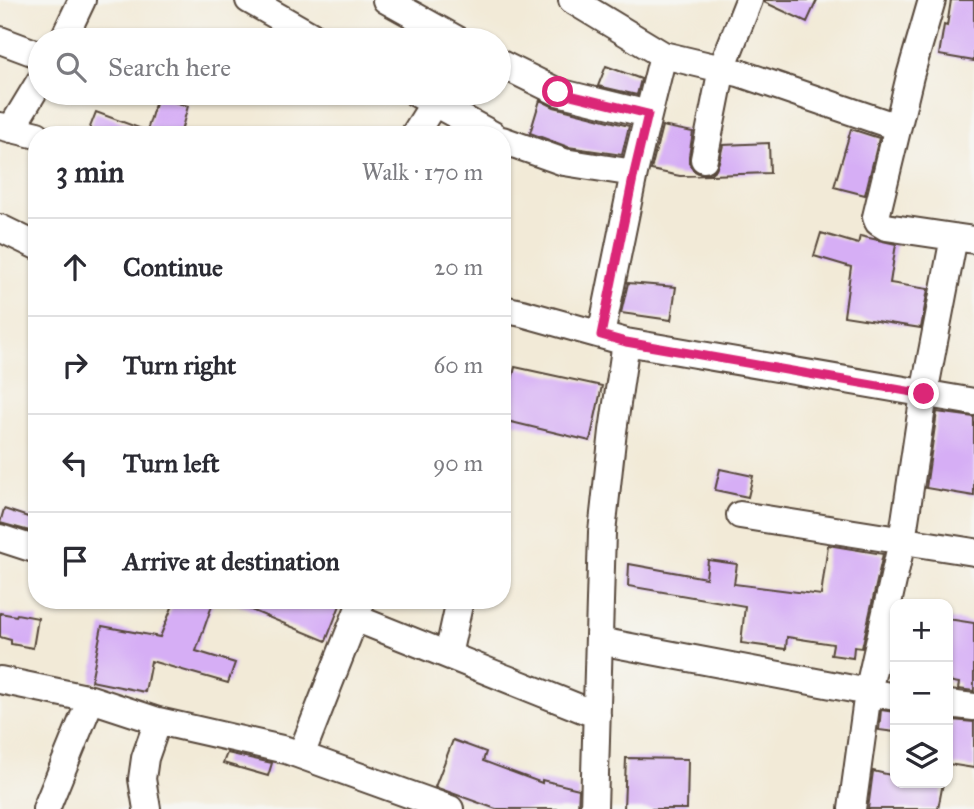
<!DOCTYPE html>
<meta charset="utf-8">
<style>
:root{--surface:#fff;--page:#f7f7f7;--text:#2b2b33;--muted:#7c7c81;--line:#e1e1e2}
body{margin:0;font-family:"IM FELL Great Primer",serif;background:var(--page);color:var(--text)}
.controls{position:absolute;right:21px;bottom:21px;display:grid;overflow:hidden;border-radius:14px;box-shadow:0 2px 5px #0004}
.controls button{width:63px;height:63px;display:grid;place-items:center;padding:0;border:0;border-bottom:2px solid var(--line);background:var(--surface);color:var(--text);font:35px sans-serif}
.stop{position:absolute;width:21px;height:21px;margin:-16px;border:5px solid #db2777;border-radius:50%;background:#fff}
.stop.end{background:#db2777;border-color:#fff;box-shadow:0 2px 7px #0008}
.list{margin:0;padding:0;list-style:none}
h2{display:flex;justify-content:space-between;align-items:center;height:91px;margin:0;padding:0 28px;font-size:30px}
h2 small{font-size:23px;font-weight:400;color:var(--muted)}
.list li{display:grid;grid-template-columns:46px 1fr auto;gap:21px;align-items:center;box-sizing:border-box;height:98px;padding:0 28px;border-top:2px solid var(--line)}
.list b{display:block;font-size:26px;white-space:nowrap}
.list em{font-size:23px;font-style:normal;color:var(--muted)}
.icon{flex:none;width:38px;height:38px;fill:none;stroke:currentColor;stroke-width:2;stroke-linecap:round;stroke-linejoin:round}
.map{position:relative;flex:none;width:974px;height:809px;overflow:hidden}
.search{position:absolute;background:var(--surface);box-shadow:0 2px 5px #0004;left:28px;top:28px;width:483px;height:77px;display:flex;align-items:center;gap:18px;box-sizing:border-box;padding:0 24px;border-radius:38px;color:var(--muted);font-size:26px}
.panel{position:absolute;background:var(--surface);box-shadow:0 2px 5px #0004;left:28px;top:126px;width:483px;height:483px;border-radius:28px}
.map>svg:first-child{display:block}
.building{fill:#d6aef5}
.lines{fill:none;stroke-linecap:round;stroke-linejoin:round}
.minor-casing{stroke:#56473a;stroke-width:30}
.minor{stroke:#fff;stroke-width:26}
.route{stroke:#db2777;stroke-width:9}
</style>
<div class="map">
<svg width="974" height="809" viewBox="0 0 974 809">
<rect width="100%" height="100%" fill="#f6f6f2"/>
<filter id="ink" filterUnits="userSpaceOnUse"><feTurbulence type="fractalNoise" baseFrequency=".0143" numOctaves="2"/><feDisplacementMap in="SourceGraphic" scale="14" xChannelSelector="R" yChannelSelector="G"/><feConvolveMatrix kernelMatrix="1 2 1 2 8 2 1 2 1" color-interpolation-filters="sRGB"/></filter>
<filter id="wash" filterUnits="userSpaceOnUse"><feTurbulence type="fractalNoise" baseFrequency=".00686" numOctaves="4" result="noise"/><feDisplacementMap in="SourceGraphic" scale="28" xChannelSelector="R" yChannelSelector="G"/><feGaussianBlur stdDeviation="1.57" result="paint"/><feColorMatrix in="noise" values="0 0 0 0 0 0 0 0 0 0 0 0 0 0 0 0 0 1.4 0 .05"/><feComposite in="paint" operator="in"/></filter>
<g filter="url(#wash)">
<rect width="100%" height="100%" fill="#f2ead7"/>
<g id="blocks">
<path class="building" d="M764 0H817L807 22 764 2Z
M951 0H974V61L939 55 944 25 947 26Z
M606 66 641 79 637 95 598 86Z
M157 97 188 106 180 135H87L96 112 147 131Z
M540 100 554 107 629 126 622 155 568 147 530 133Z
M662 126 693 132 689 156V163L693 170 700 174H710L716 169 719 162 723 145 769 143 770 173 680 176 651 170Z
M851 129 879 138 865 195 834 187Z
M821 233 858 244 860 236 896 244 890 283 928 289 921 328 844 316 851 267 814 256Z
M628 283 676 287 671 320 621 313Z
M515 367 602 386 590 441 503 420Z
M937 412 974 417V496L926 488Z
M720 469 753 476 748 497 715 490Z
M4 509 37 520V533L0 523Z
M828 545 883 554 862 648 854 647 853 658 831 655 833 644 787 637 786 649 741 643 745 606 628 586 629 564 706 578 708 560 737 564 734 584 821 595Z
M175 600H214L196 651 235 663 228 683 151 661 145 692 91 681 102 626 160 637Z
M227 600H342L326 641Z
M0 613 16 616 17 614 38 618 33 648 11 644V640L0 637Z
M948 619 974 623V691L958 689 959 683 948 681Z
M881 710 895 712V732L879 730Z
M952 720 974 722V768L948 764V749Z
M453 740 486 752 483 761 542 783V780L579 789 578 809H496L435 787Z
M227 753 272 763 268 776 223 763Z
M626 758 688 759 687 809H624Z
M873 771 895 776V783H943L938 809H868Z"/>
</g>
</g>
<g filter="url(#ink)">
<use href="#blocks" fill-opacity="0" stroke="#56473a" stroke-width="2"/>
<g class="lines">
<defs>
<path id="minor" d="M249 0 319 40
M386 0 458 40
M572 0 663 55 739 73 897 127
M932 0 910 76 876 217 878 222 886 227 974 240
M0 40 40 55
M63 40 82 0
M499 63 558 92 648 114
M416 93 493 135
M0 126 37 135
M11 129 40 81
M414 135 434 103
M502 140 564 162 634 173
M704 159 722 68 749 0
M0 228 37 246
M502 309 522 313 626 342 974 402
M601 335 634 173 663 55
M740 515 974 552
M0 538 37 550
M355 618 597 715
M599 641 895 697
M448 655 460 600
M0 680 91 699 158 721 286 750 450 809
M948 704 974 707
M301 755 362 600
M46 809 91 699
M147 809 142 779 145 758 158 721
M594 809 602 532 613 431 626 342
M852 809 868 692 902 541 924 394 954 237"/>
</defs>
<use href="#minor" class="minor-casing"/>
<use href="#minor" class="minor"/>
</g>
</g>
<g class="lines" filter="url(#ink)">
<path class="route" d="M558 92 648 114 634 173 601 335 626 342 924 394"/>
</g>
</svg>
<div class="controls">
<button>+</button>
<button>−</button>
<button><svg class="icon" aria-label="layers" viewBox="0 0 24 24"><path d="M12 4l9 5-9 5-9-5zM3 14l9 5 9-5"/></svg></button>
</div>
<div class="stop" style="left:558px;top:92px"></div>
<div class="stop end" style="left:924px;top:394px"></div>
<div class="search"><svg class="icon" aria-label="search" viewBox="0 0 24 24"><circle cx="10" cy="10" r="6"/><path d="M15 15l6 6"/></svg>Search here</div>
<section class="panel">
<h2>3 min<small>Walk · 170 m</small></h2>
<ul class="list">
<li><svg class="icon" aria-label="ahead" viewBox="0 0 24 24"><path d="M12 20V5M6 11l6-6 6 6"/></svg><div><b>Continue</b></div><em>20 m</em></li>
<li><svg class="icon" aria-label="right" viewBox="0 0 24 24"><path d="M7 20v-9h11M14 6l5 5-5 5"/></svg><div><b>Turn right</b></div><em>60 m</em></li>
<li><svg class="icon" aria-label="left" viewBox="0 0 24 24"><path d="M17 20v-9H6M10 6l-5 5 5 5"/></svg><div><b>Turn left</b></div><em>90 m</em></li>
<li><svg class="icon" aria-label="arrive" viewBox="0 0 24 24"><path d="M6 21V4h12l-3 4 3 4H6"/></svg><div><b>Arrive at destination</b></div></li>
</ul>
</section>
</div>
